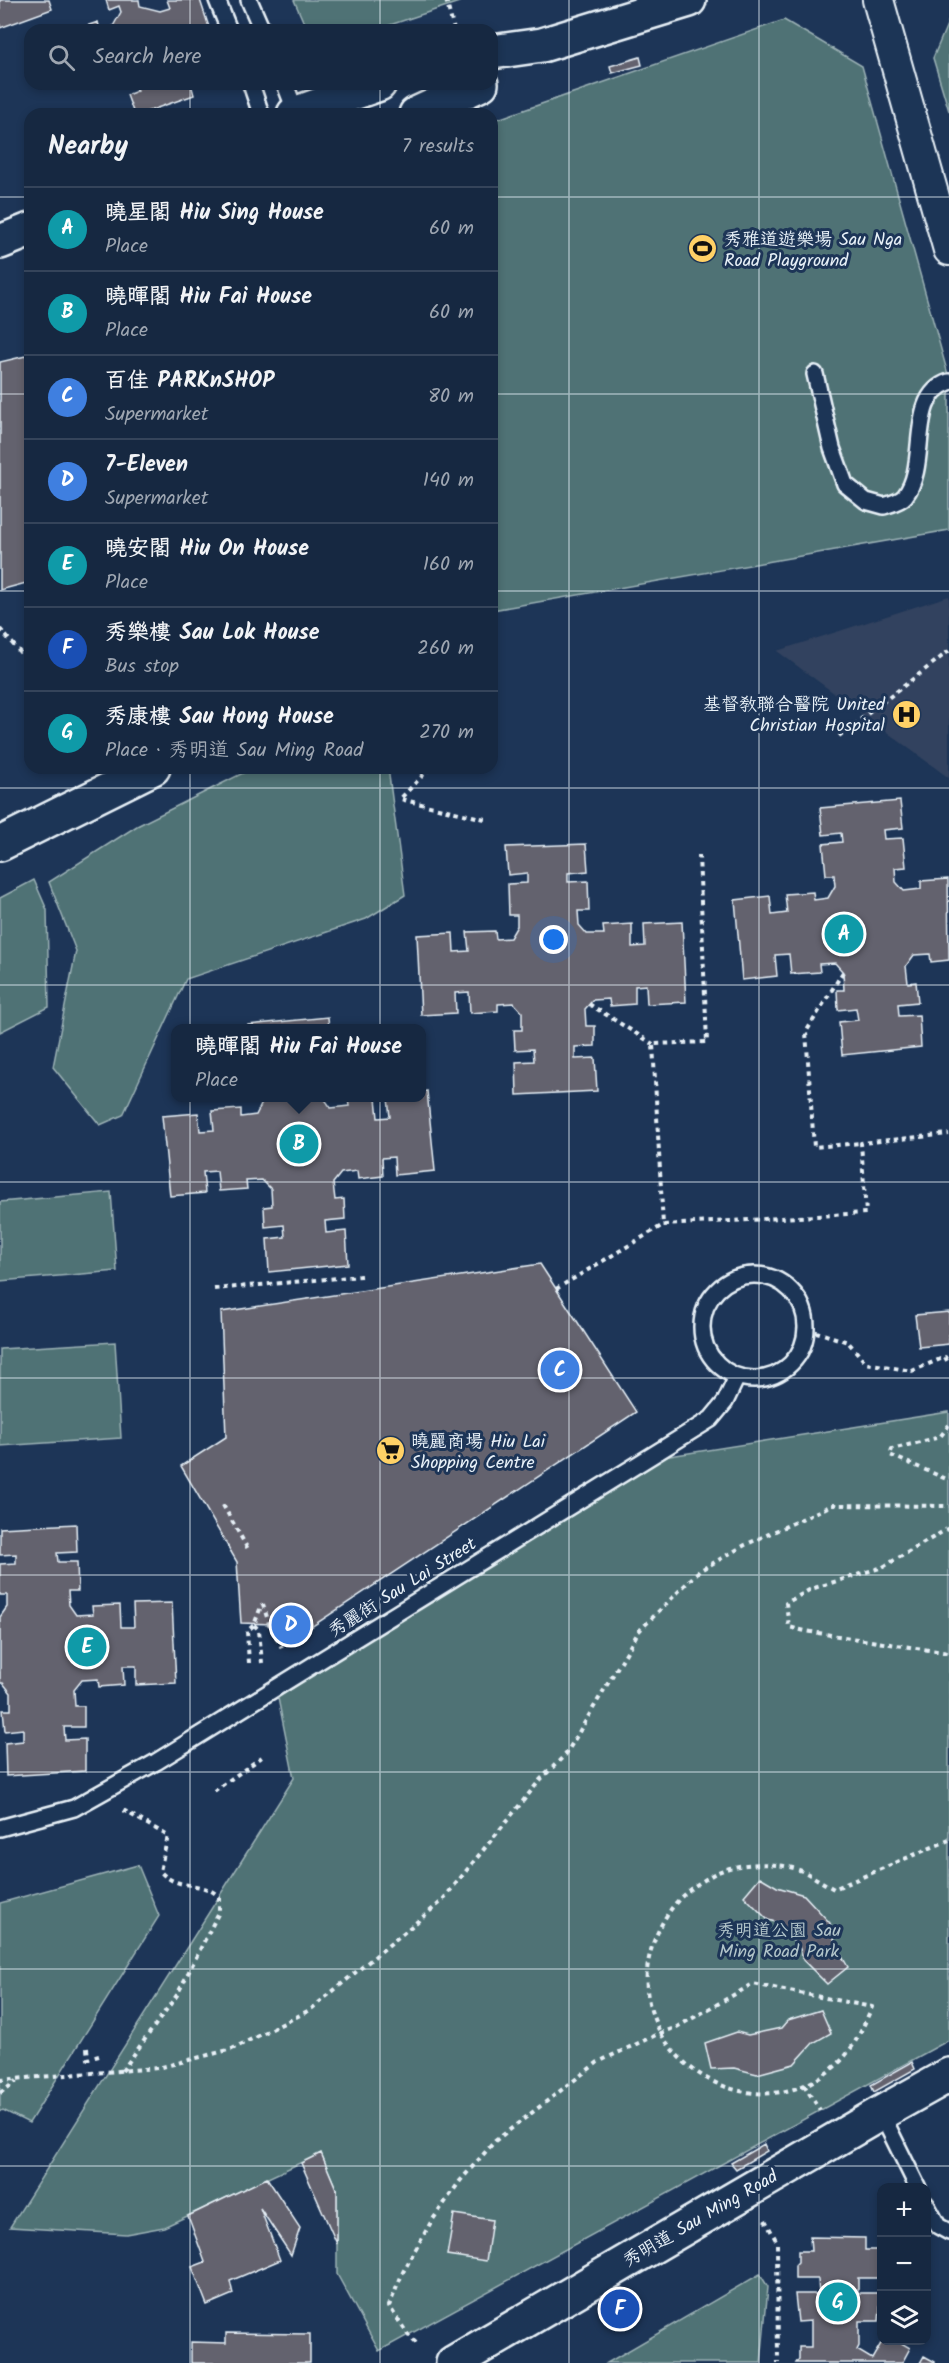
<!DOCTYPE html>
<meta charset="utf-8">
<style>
:root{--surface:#162841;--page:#1f3048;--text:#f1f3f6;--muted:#9ea6b1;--line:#35445a;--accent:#ffd166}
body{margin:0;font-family:Kalam,"LXGW WenKai TC",sans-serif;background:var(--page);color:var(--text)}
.controls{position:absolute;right:18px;bottom:18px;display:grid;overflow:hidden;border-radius:12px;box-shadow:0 3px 9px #0003}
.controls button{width:54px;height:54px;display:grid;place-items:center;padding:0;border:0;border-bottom:2px solid var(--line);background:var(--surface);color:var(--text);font:30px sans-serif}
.you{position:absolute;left:554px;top:940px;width:21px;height:21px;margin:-15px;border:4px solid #fff;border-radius:50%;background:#1a73e8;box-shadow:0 0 0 9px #1a73e833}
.badge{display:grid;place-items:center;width:39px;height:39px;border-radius:50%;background:var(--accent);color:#fff;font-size:20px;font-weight:700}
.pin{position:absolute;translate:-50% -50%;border:3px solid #fff;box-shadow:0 2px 6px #0006}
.popup{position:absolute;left:171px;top:1024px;width:255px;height:78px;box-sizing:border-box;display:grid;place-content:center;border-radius:12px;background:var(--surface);filter:drop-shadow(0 2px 4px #0005);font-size:20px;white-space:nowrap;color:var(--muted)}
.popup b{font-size:22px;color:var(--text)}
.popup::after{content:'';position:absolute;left:50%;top:100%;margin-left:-12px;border:12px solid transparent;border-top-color:var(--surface)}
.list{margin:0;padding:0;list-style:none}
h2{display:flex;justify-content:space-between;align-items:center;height:78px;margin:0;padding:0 24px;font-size:26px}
h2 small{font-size:20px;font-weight:400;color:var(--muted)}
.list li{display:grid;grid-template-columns:39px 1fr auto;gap:18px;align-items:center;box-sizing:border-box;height:84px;padding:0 24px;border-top:2px solid var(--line)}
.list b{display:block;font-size:22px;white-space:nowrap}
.list p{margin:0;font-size:20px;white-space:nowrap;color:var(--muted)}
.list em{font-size:20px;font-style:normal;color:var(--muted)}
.icon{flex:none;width:33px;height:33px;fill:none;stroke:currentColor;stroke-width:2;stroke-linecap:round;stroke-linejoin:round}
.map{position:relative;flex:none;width:949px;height:2363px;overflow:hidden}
.search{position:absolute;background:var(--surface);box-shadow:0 3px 9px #0003;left:24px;top:24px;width:474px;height:66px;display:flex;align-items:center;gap:15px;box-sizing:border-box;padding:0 21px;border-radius:18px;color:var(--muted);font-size:22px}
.panel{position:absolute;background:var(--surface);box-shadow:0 3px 9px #0003;left:24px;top:108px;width:474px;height:666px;border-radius:18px}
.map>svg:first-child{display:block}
.built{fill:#32425e}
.green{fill:#4f7274;stroke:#9cb2b6;stroke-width:1.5}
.building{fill:#64626e;stroke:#e8f1f8;stroke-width:1.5}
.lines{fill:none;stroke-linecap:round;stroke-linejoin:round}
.lane-casing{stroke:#e8f1f8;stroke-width:20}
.street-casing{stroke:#e8f1f8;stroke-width:34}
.secondary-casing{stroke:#e8f1f8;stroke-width:38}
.path{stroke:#e8f1f8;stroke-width:4;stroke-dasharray:4.5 4.5;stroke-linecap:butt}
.lane{stroke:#1d3557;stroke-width:15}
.street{stroke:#1d3557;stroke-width:30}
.secondary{stroke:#1d3557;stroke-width:33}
.grid{fill:none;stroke:#e8f1f8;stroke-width:1.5;stroke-opacity:0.55}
.labels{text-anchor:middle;stroke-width:6;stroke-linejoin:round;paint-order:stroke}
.poi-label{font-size:18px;fill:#e8f1f8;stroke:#1d3557;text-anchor:start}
.street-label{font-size:18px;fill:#e8f1f8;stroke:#1d3557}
.park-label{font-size:18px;fill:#b2c5ca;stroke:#1d3557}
</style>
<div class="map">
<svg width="949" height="2363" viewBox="0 0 949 2363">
<rect width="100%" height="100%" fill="#1d3557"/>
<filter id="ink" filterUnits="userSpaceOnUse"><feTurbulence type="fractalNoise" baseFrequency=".0167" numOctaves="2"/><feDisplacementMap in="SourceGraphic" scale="12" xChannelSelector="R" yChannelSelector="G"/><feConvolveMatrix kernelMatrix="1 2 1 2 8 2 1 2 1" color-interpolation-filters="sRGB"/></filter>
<g filter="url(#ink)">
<path class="built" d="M949 596V778L777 651Z"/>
<path class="green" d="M294 0H465L375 30H307Z
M784 20 862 66 949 378V530L492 610V121Z
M949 20V111L933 58Z
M253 768H388L405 895 366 919 186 979 123 1115 100 1125 53 1067 76 951 49 882 137 826Z
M34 880 47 910 49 1007 0 1032V898Z
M111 1192 117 1271 0 1281V1202Z
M115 1342 121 1438 0 1446V1349Z
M949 1412V2040L379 2351 337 2274V2191L321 2153 164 2227 126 2234 10 2227 294 1778 278 1698 632 1462Z
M138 1865 159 1916 29 2123 3 2110 0 2112V1903Z
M760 2274 768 2287 761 2363H607Z"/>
<path class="building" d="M0 0H49L52 9 0 28Z
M106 0H139L140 6 160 11 170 8 167 0H200L210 30H108L112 28 121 12 119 6 109 10Z
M98 22 100 30H74Z
M640 57 642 65 612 73 610 66Z
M134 84H191L194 95 140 114H134L127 95 137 91Z
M30 355V582L0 590V362Z
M900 801 903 828 883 830 884 839 903 838 906 867 895 868 896 882 904 891 921 889V881L948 879 949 960 931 962 930 954 914 955 906 966 908 983 916 982 918 1002 898 1004 899 1016 919 1015 921 1047 842 1055 839 1022 858 1020 856 1008 838 1010 837 990H844L843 972 835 963 819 964 820 972 791 974 789 954 775 955 777 976 742 980 735 900 770 896 772 915 787 913 785 894 813 892 814 900 828 898 835 886 834 875H826L823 844 842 842 841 833 823 835 820 808Z
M586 844 588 871 568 873V882L588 881 589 911H578L579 925 587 934H604L603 926 632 924V947L645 946 644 924 682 922 686 1002 647 1004 646 985 635 986V1004L610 1006 609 999 593 1000 585 1009 586 1026H595V1046L575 1047V1059L595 1058 597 1091 517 1095 516 1062 534 1061 533 1049 515 1050 514 1030H522V1012L514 1003 498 1004V1011L470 1013 469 992 455 993 456 1013 421 1015 417 935 453 933 454 952 469 951 467 932 495 931 496 939 510 938 517 926V915H509L508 884 527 883V873L508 875 506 847Z
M328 1017 329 1028H248V1025Z
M427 1091 435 1171 395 1175 394 1157 382 1158 383 1176 358 1179 357 1171 341 1173 333 1183 335 1200 344 1199 345 1219 325 1221 326 1233 346 1231 348 1264 269 1272 267 1239 285 1237 284 1225 265 1227 264 1207 272 1206 271 1189 262 1180 246 1181 247 1189 219 1191 217 1171 203 1172 205 1193 170 1196 162 1116 198 1113 200 1131 214 1130 212 1111 241 1109V1117L256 1115 262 1103V1098H324L331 1108 349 1106 348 1099 376 1098 378 1118 390 1117 388 1098H422V1092Z
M540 1264 636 1412 287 1643 276 1624 241 1623 237 1562 181 1466 226 1437 221 1312Z
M949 1312V1344L919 1347 915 1315Z
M76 1524 77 1552 57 1553 58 1562H77L78 1591H68L69 1605 76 1615 93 1614 92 1606 120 1605 121 1627H134L133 1604 172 1603 176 1683 136 1685V1666H123L124 1685 99 1687 98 1679 82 1680 74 1690 75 1706H84V1727H64L65 1740 85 1739V1771L6 1776 5 1743 23 1741V1729L5 1731 3 1710H11V1693L3 1683H0V1617L7 1607V1595H0V1564L16 1563V1554L0 1555V1528Z
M760 1877 777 1887 804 1895 830 1923 836 1946 848 1967 827 1984 803 1960 800 1949 779 1923 768 1920 744 1896Z
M821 2010 831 2033 813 2043 794 2064 757 2074 734 2068 711 2069 705 2043 737 2032 748 2035 781 2028 788 2020Z
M912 2062 915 2069 874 2092 871 2085Z
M764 2144 767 2151 736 2169 731 2163Z
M321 2153 337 2191V2244L301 2163Z
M267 2178 300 2228 291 2255 260 2208 280 2260 230 2281 233 2294 207 2305 192 2267 205 2262 188 2216Z
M454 2214 492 2220 486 2261 447 2255Z
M810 2237 865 2238V2250H878L881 2278H858V2293H881L879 2321H859V2346L857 2350 872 2359 883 2340 898 2341 910 2348 902 2363H796L799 2359V2347H811V2321L798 2322 795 2294H819L818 2279H795V2265L798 2262V2251H811Z
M226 2333 310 2334V2363H191V2342L226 2343Z
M924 2356 935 2362V2363H920Z"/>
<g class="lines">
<defs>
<path id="lane" d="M217 0 229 30
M249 0 262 30
M251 84 261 114
M285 84 296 113
M815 374 832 448 845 484 866 501 884 506C891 504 901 501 905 496 930 465 906 396 949 382
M702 1327a52 52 0 1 1 104 0a52 52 0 1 1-104 0Z
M0 1828 74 1808 156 1762 711 1419 725 1402 737 1377
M881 2113 918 2188
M926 2204 938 2226 949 2232"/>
<path id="street" d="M878 0 949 250"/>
<path id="secondary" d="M492 52 542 45 689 0
M294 114 379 84
M416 114 481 84
M0 242 30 230
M0 844 153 768
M453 2363 881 2113 949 2075"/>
</defs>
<use href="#lane" class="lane-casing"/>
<use href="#street" class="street-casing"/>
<use href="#secondary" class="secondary-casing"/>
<path class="path" d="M446 0 454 30
M0 629 30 664
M839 736 949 651
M430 768 400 799 489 820
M699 855 707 1042 653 1044 663 1225 866 1213 861 1143 949 1134
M843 972 806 1032 814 1147 861 1143
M589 1004 653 1044
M214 1289 361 1276
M556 1289 663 1225
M807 1329 848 1342 866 1363 912 1371 945 1357 949 1364
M949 1425 940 1437 892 1449 890 1455 949 1480
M223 1505 249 1551
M949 1528 883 1567 811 1589 786 1603 789 1627 805 1631 949 1653
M263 1604 269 1624 282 1648
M254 1625 259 1630 262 1663
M249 1663 247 1631 254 1625 262 1604
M214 1791 262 1757
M87 2048 88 2059 99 2056
M122 2071 177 1995 219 1912V1897C202 1879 178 1892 160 1871L168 1836 123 1810
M0 2080 158 2068 232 2049 310 2010 441 1902 540 1780 566 1754 639 1631 699 1571 745 1545 832 1505 949 1506
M804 2085 820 2110
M0 2093 17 2081
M765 2220 777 2242 778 2363
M416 2343 409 2336 389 2306 403 2272 431 2222 460 2181 495 2141 598 2062 660 2033 675 2028 753 1984 872 2007C862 2029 853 2052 833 2068 745 2140 614 2047 654 1941 664 1916 678 1895 701 1882 708 1878 714 1873 721 1871 742 1862 781 1862 802 1871 813 1876 823 1883 834 1889L949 1840"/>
<use href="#lane" class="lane"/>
<use href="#street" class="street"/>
<use href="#secondary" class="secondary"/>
</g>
</g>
<path class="grid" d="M190 0V30M380 0V30M569 0V2363M759 0V2363M190 84V114M380 84V114M0 197H30M492 197H949M0 394H30M492 394H949M0 591H30M492 591H949M190 768V2363M380 768V2363M0 788H949M0 985H949M0 1182H949M0 1378H949M0 1575H949M0 1772H949M0 1969H949M0 2166H949"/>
<defs>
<symbol id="stadium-disc" viewBox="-11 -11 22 22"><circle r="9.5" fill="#ffd166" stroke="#1d3557"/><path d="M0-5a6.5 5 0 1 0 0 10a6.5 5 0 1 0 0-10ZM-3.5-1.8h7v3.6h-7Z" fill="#111"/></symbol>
<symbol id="hospital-disc" viewBox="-11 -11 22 22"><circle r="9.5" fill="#ffd166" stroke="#1d3557"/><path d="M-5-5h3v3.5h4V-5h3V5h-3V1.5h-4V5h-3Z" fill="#111"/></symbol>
<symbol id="supermarket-disc" viewBox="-11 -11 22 22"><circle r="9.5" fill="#ffd166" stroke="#1d3557"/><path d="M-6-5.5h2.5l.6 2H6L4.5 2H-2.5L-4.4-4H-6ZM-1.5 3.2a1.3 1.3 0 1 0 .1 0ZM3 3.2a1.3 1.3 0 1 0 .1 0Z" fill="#111"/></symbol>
</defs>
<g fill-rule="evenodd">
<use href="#stadium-disc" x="686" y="232" width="33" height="33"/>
<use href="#hospital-disc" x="890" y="698" width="33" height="33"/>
<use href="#supermarket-disc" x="374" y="1434" width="33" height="33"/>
</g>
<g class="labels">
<g class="poi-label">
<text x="724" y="245">秀雅道遊樂場 Sau Nga<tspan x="724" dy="21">Road Playground</tspan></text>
<text x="885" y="710" text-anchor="end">基督教聯合醫院 United<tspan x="885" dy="21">Christian Hospital</tspan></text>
<text x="411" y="1447">曉麗商場 Hiu Lai<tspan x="411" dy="21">Shopping Centre</tspan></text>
</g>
<g class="street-label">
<text transform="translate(402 1587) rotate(-32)" y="6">秀麗街 Sau Lai Street</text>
<text transform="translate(700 2218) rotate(-30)" y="6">秀明道 Sau Ming Road</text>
</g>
<g class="park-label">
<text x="779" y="1936">秀明道公園 Sau<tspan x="779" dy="21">Ming Road Park</tspan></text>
</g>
</g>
</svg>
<div class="controls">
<button>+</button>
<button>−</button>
<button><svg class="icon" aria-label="layers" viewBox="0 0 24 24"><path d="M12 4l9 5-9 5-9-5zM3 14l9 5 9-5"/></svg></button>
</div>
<div class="you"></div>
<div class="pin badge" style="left:844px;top:934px;background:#0f9aa8">A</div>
<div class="pin badge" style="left:299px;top:1144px;background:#0f9aa8">B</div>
<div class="popup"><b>曉暉閣 Hiu Fai House</b>Place</div>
<div class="pin badge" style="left:560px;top:1370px;background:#3f7fe0">C</div>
<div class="pin badge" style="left:291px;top:1625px;background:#3f7fe0">D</div>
<div class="pin badge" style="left:87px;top:1647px;background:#0f9aa8">E</div>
<div class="pin badge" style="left:620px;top:2309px;background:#1a4fb4">F</div>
<div class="pin badge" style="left:838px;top:2302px;background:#0f9aa8">G</div>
<div class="search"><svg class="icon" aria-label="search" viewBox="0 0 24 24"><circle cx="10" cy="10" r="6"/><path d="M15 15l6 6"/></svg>Search here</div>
<section class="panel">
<h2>Nearby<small>7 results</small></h2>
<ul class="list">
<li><span class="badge" style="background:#0f9aa8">A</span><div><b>曉星閣 Hiu Sing House</b><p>Place</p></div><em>60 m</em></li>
<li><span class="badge" style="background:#0f9aa8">B</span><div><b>曉暉閣 Hiu Fai House</b><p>Place</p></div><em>60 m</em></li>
<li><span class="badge" style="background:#3f7fe0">C</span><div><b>百佳 PARKnSHOP</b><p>Supermarket</p></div><em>80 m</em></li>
<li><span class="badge" style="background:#3f7fe0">D</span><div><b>7-Eleven</b><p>Supermarket</p></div><em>140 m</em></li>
<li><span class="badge" style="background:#0f9aa8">E</span><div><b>曉安閣 Hiu On House</b><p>Place</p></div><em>160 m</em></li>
<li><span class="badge" style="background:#1a4fb4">F</span><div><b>秀樂樓 Sau Lok House</b><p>Bus stop</p></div><em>260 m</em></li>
<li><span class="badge" style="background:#0f9aa8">G</span><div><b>秀康樓 Sau Hong House</b><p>Place · 秀明道 Sau Ming Road</p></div><em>270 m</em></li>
</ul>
</section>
</div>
